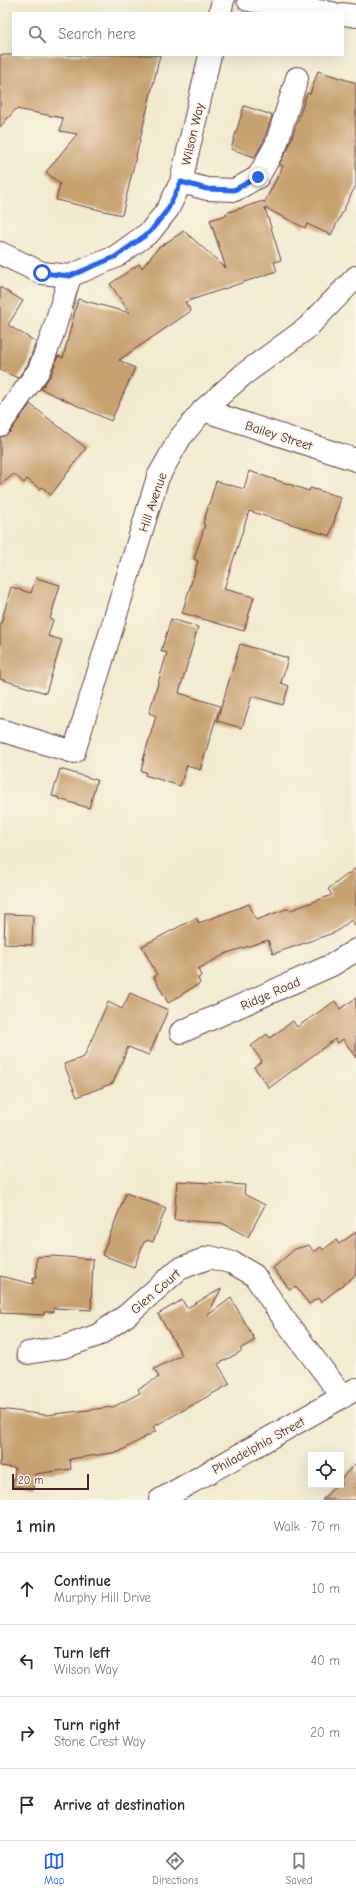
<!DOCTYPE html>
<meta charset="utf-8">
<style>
:root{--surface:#fff;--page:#f2f2f3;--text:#2b2b33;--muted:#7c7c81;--line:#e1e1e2;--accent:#2563eb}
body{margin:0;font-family:"Comic Neue",sans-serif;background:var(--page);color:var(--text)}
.controls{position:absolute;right:12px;bottom:12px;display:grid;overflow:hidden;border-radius:0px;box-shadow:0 4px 16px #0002}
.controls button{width:36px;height:36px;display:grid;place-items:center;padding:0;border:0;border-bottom:1px solid var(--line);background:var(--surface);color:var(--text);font:20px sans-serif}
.scale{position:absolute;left:12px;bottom:10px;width:77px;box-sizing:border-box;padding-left:4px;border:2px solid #4a1f2b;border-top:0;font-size:11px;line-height:14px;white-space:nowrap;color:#4a1f2b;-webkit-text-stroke:3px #fcf5e5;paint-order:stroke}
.stop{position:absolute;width:12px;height:12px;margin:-9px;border:3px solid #2563eb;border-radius:50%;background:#fff}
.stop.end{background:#2563eb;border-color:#fff;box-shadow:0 1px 4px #0008}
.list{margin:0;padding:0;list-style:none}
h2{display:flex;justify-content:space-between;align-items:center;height:52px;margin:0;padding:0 16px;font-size:17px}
h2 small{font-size:13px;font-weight:400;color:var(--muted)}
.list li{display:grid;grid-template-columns:26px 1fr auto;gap:12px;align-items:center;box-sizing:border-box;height:72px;padding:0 16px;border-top:1px solid var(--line)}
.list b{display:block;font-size:15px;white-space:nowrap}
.list p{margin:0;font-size:13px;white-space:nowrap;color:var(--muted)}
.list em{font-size:13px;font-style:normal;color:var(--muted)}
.icon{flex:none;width:22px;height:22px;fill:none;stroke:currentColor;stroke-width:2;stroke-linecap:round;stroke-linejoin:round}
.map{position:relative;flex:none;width:356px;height:1500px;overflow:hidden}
.search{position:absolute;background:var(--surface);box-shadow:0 4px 16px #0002;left:12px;right:12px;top:12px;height:44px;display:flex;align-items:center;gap:10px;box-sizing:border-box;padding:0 14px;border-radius:0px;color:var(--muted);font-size:15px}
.sheet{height:340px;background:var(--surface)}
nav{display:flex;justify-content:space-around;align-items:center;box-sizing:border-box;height:56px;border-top:1px solid var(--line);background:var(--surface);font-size:11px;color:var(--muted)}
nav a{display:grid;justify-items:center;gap:2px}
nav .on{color:var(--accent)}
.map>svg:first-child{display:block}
.building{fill:#c7a170}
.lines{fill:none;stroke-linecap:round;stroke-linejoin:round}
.minor-casing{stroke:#633d44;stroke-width:24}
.minor{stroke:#fff;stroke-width:22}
.route{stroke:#2563eb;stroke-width:5}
.labels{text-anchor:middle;stroke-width:3.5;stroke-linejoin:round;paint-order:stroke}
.street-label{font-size:13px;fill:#4a1f2b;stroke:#fcf5e5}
</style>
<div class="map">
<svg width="356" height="1500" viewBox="0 0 356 1500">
<rect width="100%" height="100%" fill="#fcf5e5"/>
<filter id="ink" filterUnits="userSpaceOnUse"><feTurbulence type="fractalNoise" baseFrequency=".025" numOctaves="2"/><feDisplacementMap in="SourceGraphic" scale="8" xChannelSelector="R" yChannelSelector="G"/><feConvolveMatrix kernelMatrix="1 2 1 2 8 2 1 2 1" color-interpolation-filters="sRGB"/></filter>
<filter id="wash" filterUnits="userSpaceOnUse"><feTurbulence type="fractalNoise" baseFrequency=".012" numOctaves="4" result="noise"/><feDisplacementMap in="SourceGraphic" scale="16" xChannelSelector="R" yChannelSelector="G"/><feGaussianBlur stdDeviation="0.9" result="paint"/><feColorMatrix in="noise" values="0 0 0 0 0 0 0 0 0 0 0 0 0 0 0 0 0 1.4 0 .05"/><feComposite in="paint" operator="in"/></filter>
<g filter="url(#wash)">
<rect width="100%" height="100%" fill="#f1eacf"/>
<g id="blocks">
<path class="building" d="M0 55H160L122 215 56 200 60 184 46 172 77 134 60 131 63 118 16 109 0 127Z
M318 71 356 83V185L331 235 307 224 305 228 265 208 281 260 274 262 277 271 185 302 191 311 119 360 135 368 111 421 41 389 51 375 58 356 63 358 78 299 130 313 110 284 139 264 142 268 158 248 184 231 226 268 210 220 227 215 226 213 263 201 264 203 283 166 279 164 288 149 307 93 310 94Z
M244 106 272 115 264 140 255 157 231 149Z
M0 287 23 301 8 325 36 342 28 364 18 378 0 370Z
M30 404 86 448 51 495 42 487 40 489 27 479 24 483 14 474 0 485V438L10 432Z
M249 471 309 491 310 488 341 497 330 536 249 511 224 589 254 597 244 631 182 613 198 561 194 559 205 525 203 524 216 481 244 489Z
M36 578 60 585 50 619 53 620 48 636 62 640 46 693 0 679V627L11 587 31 593Z
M171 619 198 627 179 693 220 706 200 770 187 765 180 786 145 775 146 772 141 771 144 760H143L156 716 149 713 167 653 161 651Z
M240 644 288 658 281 683 289 686 283 705 252 696 242 728 217 721Z
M60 769 97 780 89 808 59 799 60 798 52 796Z
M356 868V927L351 920 336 932 273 954 268 940 227 953 198 969 201 976 198 978 200 983 168 1003 154 977 157 975 142 946 196 918 199 923 249 904 256 920 286 909 291 910 332 895 328 889Z
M5 914 33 915 32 945 4 944Z
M130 993 168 1010 149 1055 128 1047 113 1083 77 1097 64 1064 84 1057 108 1002 122 1009Z
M356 998V1058L343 1039 338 1043 335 1039 269 1088 254 1067 262 1061 251 1046 267 1034 270 1038 293 1021 297 1027 335 1001 340 1009Z
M177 1181 245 1185 244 1194 265 1205 248 1237 222 1223 174 1220Z
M126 1193 166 1208 153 1242 147 1240 146 1242H144L134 1267 102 1255Z
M356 1232V1275L321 1302 318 1298 309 1304 295 1286 290 1290 273 1268 295 1249 309 1245 314 1252 321 1247 323 1250 336 1240 339 1244Z
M52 1256 93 1259 91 1310 53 1308V1312H44V1315L0 1313V1276L33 1284V1278H36L37 1257Z
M221 1289 207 1316 231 1298 255 1340 240 1349 242 1351 218 1364 230 1384 153 1427 156 1431 119 1452 70 1459 71 1469 35 1474 33 1489 13 1486 15 1468 0 1466V1409L46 1415 113 1407 140 1393 138 1389 159 1377 154 1369 182 1355 158 1314 182 1300 187 1308Z
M356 1463V1500H322L336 1485H341V1479Z"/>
</g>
</g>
<g filter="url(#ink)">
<use href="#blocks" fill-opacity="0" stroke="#633d44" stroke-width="1"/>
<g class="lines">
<defs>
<path id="minor" d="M248 0 332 13
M220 13 223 0
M343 14 356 16
M181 182 207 189 235 190 258 177 276 145 297 78
M0 253 42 273 70 276 115 257 150 232 168 209 181 182 210 55
M203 410 356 460
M0 425 39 370 52 336 70 276
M0 730 74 752 158 477 180 438 203 410 244 374 307 328 356 277
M181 1032 332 965 356 950
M28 1353 64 1347 98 1335 127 1315 179 1269 210 1257 233 1263 254 1275 284 1319 343 1397
M160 1500 356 1389"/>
</defs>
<use href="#minor" class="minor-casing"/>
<use href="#minor" class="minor"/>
</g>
</g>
<g class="lines" filter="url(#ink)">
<path class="route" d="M42 273 70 276 115 257 150 232 168 209 181 182 207 189 234 190 258 177"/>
</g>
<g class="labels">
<g class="street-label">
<text transform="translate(192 134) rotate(-77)" y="5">Wilson Way</text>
<text transform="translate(279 435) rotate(18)" y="5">Bailey Street</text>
<text transform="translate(152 502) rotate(-71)" y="5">Hill Avenue</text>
<text transform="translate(270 993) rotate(-24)" y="5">Ridge Road</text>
<text transform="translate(155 1291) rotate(-41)" y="5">Glen Court</text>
<text transform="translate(258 1445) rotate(-29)" y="5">Philadelphia Street</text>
</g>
</g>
</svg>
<div class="controls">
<button><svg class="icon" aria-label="locate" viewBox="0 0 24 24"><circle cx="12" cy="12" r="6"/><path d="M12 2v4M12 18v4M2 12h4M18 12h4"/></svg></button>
</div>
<div class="scale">20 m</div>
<div class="stop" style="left:42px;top:273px"></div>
<div class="stop end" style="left:258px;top:177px"></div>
<div class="search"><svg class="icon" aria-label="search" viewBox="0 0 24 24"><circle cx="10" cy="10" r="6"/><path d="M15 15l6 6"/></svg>Search here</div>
</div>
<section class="sheet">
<h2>1 min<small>Walk · 70 m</small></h2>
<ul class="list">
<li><svg class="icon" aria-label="ahead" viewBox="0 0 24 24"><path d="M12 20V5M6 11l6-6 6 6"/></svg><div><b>Continue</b><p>Murphy Hill Drive</p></div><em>10 m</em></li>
<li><svg class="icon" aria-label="left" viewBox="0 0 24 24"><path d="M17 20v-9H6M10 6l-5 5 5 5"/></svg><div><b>Turn left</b><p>Wilson Way</p></div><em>40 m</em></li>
<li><svg class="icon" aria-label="right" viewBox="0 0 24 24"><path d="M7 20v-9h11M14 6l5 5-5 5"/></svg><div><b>Turn right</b><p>Stone Crest Way</p></div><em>20 m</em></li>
<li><svg class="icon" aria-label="arrive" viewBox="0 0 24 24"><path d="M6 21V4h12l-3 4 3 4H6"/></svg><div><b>Arrive at destination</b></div></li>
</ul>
</section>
<nav>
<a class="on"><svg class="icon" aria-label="map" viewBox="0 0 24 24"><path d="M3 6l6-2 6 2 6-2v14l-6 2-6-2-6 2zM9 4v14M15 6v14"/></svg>Map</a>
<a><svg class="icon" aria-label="directions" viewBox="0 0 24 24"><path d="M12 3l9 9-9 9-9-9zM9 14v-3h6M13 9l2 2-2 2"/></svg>Directions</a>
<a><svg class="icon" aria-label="saved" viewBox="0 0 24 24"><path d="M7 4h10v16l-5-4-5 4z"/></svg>Saved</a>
</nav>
